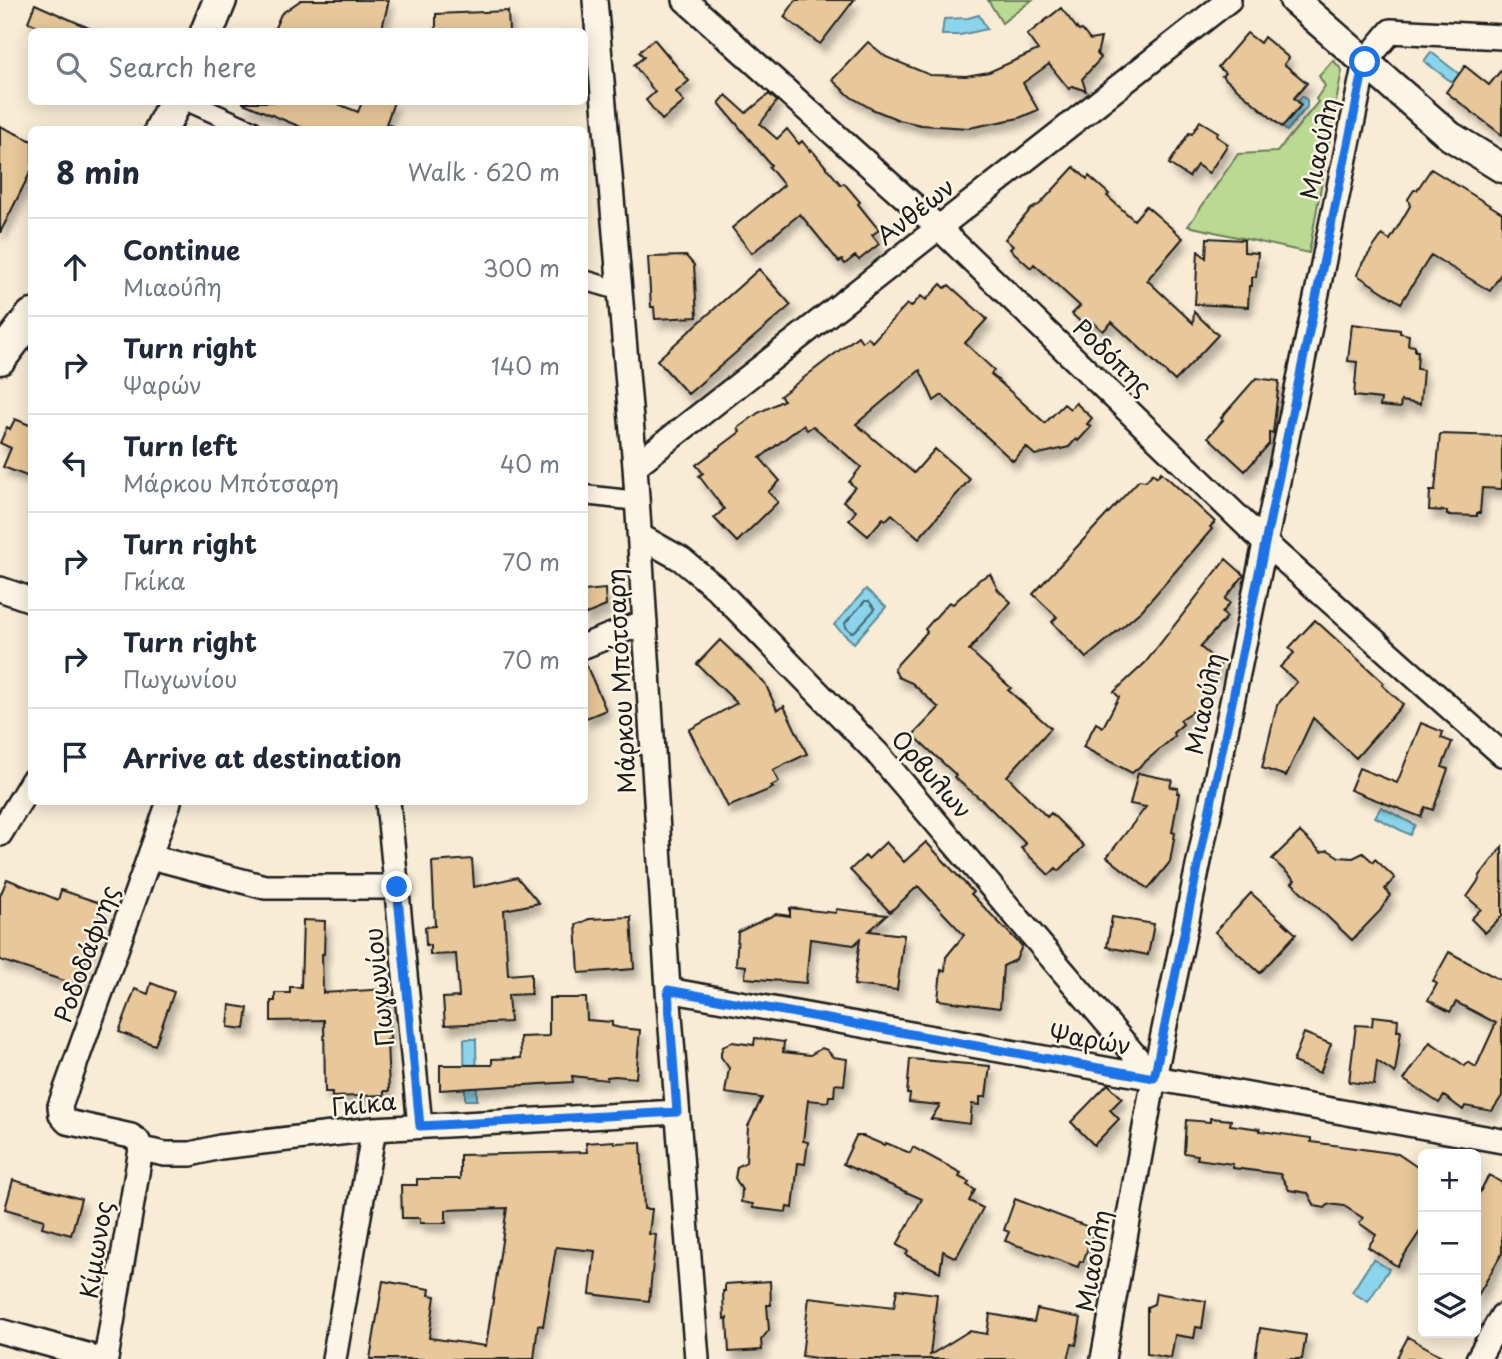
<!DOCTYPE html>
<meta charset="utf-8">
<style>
:root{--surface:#fff;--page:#f6f6f7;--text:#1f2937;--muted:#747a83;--line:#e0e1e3}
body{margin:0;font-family:"Playpen Sans",sans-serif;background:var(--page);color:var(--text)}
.controls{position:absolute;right:21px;bottom:21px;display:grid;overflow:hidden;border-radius:10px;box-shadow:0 4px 18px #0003}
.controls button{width:63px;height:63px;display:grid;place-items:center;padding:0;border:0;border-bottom:2px solid var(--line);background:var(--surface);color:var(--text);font:35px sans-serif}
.stop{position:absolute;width:21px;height:21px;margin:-16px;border:5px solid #1a73e8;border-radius:50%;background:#fff}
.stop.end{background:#1a73e8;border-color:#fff;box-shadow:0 2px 7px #0008}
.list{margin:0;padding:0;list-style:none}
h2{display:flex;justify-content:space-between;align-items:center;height:91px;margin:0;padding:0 28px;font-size:30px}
h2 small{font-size:23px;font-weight:400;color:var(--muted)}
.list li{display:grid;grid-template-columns:46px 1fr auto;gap:21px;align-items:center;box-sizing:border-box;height:98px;padding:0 28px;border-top:2px solid var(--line)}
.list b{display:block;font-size:26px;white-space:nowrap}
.list p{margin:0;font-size:23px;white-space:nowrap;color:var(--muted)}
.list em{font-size:23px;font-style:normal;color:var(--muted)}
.icon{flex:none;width:38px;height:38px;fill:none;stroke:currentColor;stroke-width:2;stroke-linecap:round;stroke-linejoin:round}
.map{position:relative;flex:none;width:1502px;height:1359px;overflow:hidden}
.search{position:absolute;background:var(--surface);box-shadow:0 4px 18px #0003;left:28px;top:28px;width:560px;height:77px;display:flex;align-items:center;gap:18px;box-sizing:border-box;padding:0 24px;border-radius:10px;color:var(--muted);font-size:26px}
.panel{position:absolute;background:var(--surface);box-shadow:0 4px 18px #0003;left:28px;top:126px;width:560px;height:679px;border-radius:10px}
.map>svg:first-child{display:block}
.green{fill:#bada93;stroke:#6b7b58;stroke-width:2}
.water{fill:#8bd5ec;stroke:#5f8b99;stroke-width:2}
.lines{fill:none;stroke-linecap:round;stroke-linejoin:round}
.shore{stroke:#48666f;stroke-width:2}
.building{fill:#e8c89a;stroke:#1c1c1c;stroke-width:2;filter:url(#shadow)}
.pedestrian-casing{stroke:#1c1c1c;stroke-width:23}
.minor-casing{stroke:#1c1c1c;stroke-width:28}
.tertiary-casing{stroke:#1c1c1c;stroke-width:33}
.secondary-casing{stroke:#1c1c1c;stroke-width:37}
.pedestrian{stroke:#fcf5e5;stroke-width:18}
.minor{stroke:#fcf5e5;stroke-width:23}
.tertiary{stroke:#fcf5e5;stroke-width:28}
.secondary{stroke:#fcf5e5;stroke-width:32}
.route{stroke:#1a73e8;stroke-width:9}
.labels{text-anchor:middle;stroke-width:5;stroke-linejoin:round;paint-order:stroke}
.street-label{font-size:24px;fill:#1c1c1c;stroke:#fcf5e5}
</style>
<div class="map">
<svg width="1502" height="1359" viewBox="0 0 1502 1359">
<defs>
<filter id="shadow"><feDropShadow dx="4.5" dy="8" stdDeviation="3.5" flood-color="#0004"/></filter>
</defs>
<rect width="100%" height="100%" fill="#f8ecd6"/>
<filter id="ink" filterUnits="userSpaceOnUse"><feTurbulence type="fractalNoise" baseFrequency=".0143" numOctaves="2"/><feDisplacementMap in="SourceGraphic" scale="14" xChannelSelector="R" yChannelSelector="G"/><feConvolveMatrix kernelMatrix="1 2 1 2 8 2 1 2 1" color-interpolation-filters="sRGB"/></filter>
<g filter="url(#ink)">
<path class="green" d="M988 0H1032L1002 23Z
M1333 60 1342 70 1309 253 1188 226 1238 154 1277 152 1318 102 1316 99 1325 86 1319 76Z"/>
<path class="water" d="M979 15 987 29 960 35H942L944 19 968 18Z
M1431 52 1459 74 1453 83 1424 61Z
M1302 96 1307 100V107L1287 131 1282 127 1301 105 1298 102Z
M866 589 886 607 854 643 834 625Z
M1381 807 1415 825 1410 835 1375 817Z
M464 1039H476L477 1100H465Z
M1373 1259 1389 1269 1368 1302 1352 1292Z"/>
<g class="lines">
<path class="shore" d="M865 601H869L875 609 855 631 851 632 846 627 845 623Z"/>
</g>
<path class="building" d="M301 0H389L381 32H273L281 14Z
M796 0H854L820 44 784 17Z
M35 4 98 32H53L28 22Z
M1061 8 1079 31 1082 30 1090 40 1101 38 1097 54 1101 58 1082 79 1086 91 1073 86 1069 89 1049 64 1023 83 1038 110 1019 118 969 128 921 125 899 120 872 109 851 97 832 80 868 42 886 57 930 75 966 76 989 72 1038 50 1027 35Z
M508 11 509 32H436V14Z
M1247 33 1260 43 1264 37 1289 58 1284 64 1307 83 1294 98 1301 105 1282 127 1222 76 1225 73 1218 67Z
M654 39 689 81 676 92 684 102 662 120 646 100 655 92 634 65 644 57 639 52Z
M1465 66 1489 85 1502 69V135L1446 92Z
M769 94 777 101 760 124 777 139 787 129 799 144 802 141 810 151 811 149 841 185 844 183 860 202 858 204 879 230 872 235 879 244 859 260 855 256 845 264 842 260 839 262 800 214 752 253 732 228 784 185 769 167 771 165 719 103 726 95 746 113Z
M243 102H333L358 112 362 102H394L386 124 399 129 308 130 243 103Z
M1200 121 1218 132 1216 136 1228 144 1209 173 1197 165 1189 177 1169 164 1189 133 1192 134Z
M0 126 32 141V169L0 233Z
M1074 167 1087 179 1089 176 1109 194 1107 196 1134 220 1146 206 1183 238 1147 280 1193 323 1194 312 1218 335 1175 381 1112 322 1103 331 1093 322 1087 328 1072 314 1080 306 1034 264 1031 268 1010 249 1013 246 1005 239 1031 209 1040 204Z
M1431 169 1502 213V272L1490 291 1431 255 1401 303 1357 275 1363 262 1382 235 1390 240 1410 206 1408 199 1414 190H1417Z
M1207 238 1244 240V252L1258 253 1256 277H1252V286H1249L1248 307 1195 304 1198 251 1206 258Z
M686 256 694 265 697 317 655 319 654 307H651L648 257Z
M759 269 791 305 688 394 657 360Z
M941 284 945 288 949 285 987 319 965 343 994 370 991 374 1045 423 1064 404 1070 409 1076 403 1092 418 1087 424 1091 427 1078 441 1076 439 1069 447 1035 455 1026 447 1013 461 942 395 934 401 920 370 856 424 914 473 935 449 970 479 919 538 892 514 886 520 883 518 868 536 849 520 856 511 843 501 855 487 849 482 861 467 813 426 807 430 803 425 760 458 780 481 768 492 778 502 737 542 714 518 724 509 699 476 703 473 696 465 740 432 738 428 758 413 784 400 780 396 858 336 862 342 868 337 872 342 907 304 911 307 921 296 926 300Z
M1352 324 1400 330V333L1409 335 1408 345 1415 346V351H1418L1417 369 1423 370 1420 404 1401 401 1400 408 1380 406 1381 399 1354 396 1357 362 1348 361Z
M1256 378 1279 381 1273 433 1269 432V444L1245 471 1208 437 1223 420 1221 418Z
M15 419 32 426V478L3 467 11 448 0 443 7 427 10 429Z
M1440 434 1502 436V489L1482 488 1480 513H1477V516L1447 515V511L1429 510 1430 491H1435Z
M1161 472 1215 522 1210 527 1212 529 1142 610 1086 658 1052 622 1057 617 1033 594 1139 480 1146 481 1153 473 1157 477Z
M1226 559 1244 575 1225 599 1230 603 1222 613 1227 617 1200 647 1221 664 1205 684 1203 701 1198 708 1180 720 1183 724 1173 733 1175 736 1132 773 1083 747 1096 723 1103 727 1119 697 1114 692 1145 663Z
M990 574 998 590 1011 602 969 650 1011 688 1008 690 1051 728 1007 776 1047 817 1051 813 1084 846 1059 871 1056 868 1049 875 1021 848 1026 844 984 802 954 777 956 775 913 735 939 708 912 683 898 677 894 668 927 632 925 629 949 602 953 604 980 579Z
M605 589 606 606 584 615V591Z
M1315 620 1384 683 1382 685 1403 704 1356 758 1313 718 1286 776 1262 768 1277 705 1297 682 1280 667 1294 653 1289 648Z
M720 640 765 683 777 710 784 706 807 754 773 770 779 782 771 786 773 788 728 807 689 730 737 703 697 664Z
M584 660 606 710 584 719Z
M1421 723 1443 732 1441 738 1452 742 1442 767 1448 769 1433 810 1425 807 1421 817 1350 790 1359 768 1397 783Z
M1138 773 1172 780 1170 787 1178 788 1177 793H1179L1172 832 1175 833 1170 862 1148 889 1107 857 1146 807 1130 804Z
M1300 832 1321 852 1328 850 1339 857 1353 858 1363 853 1373 862 1375 859 1395 878 1385 889 1390 895 1380 911 1352 940 1292 883 1295 880 1272 859Z
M886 842 904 862 926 842 973 892 971 894 1022 946 1016 960 1003 966 1000 1008 938 1000 941 970 945 971 946 957 964 935 918 886 890 912 850 870 865 856 868 859Z
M1502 847V916L1485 933 1471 919 1481 909 1467 897 1480 878 1479 877Z
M472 859 474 887 517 877 539 903 504 910 508 975 531 973V994L508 995 510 1022 445 1025 443 998 459 997 456 954 430 955V945H426L425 927 435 926 432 862Z
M7 879 58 900 61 890 103 904 77 985 0 960V896Z
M1251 893 1296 934 1260 973 1215 932Z
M790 908 836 913V909L887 915 869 931 904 935 897 990 854 985 860 939 854 945 810 939 806 983 745 978 746 966 736 965 738 932 776 914 790 916Z
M631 917 634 969 579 973 576 925 589 919Z
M1112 917 1154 924 1148 955 1107 947Z
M303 920 325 921 324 954H322L323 993 387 989 390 1040H387L389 1091H384V1095L332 1097V1092H325L324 1020 271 1021V1001H275V993H290V987H301Z
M1449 952 1502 981V1096L1492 1111 1465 1106 1463 1110 1444 1096 1439 1103 1404 1080 1430 1042 1465 1066 1468 1062 1476 1067 1496 1023 1456 1002 1450 1012 1428 1000 1437 984 1433 981Z
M151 983 174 992 155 1045 119 1032 135 989 148 994Z
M549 998H586L587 1020 612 1022V1026L620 1028 640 1030 636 1078 615 1076 607 1077V1080L572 1076 573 1082 440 1090V1065H492V1059L521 1058 520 1037 549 1036Z
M230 1005 248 1008 245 1029 228 1027Z
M1373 1016 1398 1019 1397 1031H1401L1395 1073 1377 1061 1374 1085 1349 1082 1356 1025 1372 1026Z
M1304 1033 1331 1044 1320 1073 1293 1062Z
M755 1038 784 1042 783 1052 810 1055 822 1048 827 1050 833 1057 847 1059 844 1085 835 1084 834 1096H829L828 1102 808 1100 803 1141 808 1142 805 1164 798 1163 793 1208 787 1207 786 1212 753 1208V1204L741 1202 742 1190 735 1178 737 1167 746 1162 748 1126 762 1098 725 1093 729 1068 721 1057V1052L723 1047 732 1042 754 1045Z
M910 1059 990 1066 986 1097H980V1105L972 1104 970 1124 931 1119 940 1105 909 1102 910 1094H907Z
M1108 1084 1122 1098 1110 1110 1119 1119 1094 1145 1071 1122Z
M1210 1118 1231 1120 1230 1125 1260 1129V1131L1311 1138V1142L1398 1154 1423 1171V1227L1397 1266 1368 1247 1376 1235 1359 1223 1363 1218 1344 1206 1329 1204 1325 1208 1315 1206 1308 1193 1289 1190 1280 1174 1233 1168V1164L1197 1159 1198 1155 1184 1153 1186 1120 1210 1122Z
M856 1136H863L884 1145 886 1143 910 1153 913 1147 961 1173 959 1177 969 1182 967 1185 975 1190 969 1201 983 1208 956 1258 943 1251 940 1272 906 1255 908 1251 897 1245 922 1199 843 1164Z
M614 1141V1143L641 1142 644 1209H652L649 1234 656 1235 649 1301 590 1294 595 1251 556 1247 543 1326 538 1325 534 1359H370L383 1281 430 1289 429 1295 435 1296 429 1338 486 1346 507 1208 446 1210V1223H420V1218H402L401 1185H417V1179H460V1155L587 1152 586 1143Z
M1489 1175 1502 1183V1253L1476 1299V1199Z
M13 1180 81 1199 71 1235 42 1227 44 1220 5 1209Z
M1015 1199 1094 1229 1083 1262 1080 1261 1078 1267 1005 1241 1009 1232 1004 1230Z
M770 1281 771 1305H767L769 1330 761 1340 762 1350 729 1352 727 1318 724 1319 723 1291H725V1284Z
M897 1289 937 1294 930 1355 969 1331 987 1334 990 1314 1034 1322 1037 1309 1081 1318 1076 1345 1072 1344 1068 1359H823L802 1356 809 1297 894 1307Z
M1156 1293 1206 1301 1202 1328 1196 1327 1194 1338 1175 1335 1171 1358 1147 1354V1307L1154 1304Z
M1260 1328 1306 1335 1302 1359H1255Z
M1408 1337 1447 1359H1396Z"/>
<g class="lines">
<defs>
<path id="pedestrian" d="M189 102 252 130
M584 280 618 290
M584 495 638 501"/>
<path id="minor" d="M595 0 635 466 668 990 697 1359
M685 0 939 228 1265 543 1502 754
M635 466 1229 0
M640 536 681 559 715 587 877 753 1154 1078
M0 589 32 600
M584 646 645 622
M388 802 420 1126
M0 834 32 781
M151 857 265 887H397
M668 990 1502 1141
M141 1149 165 1154H191L220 1147 374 1129 677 1112
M141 1149 138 1141 131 1136 67 1122 61 1115 60 1106 169 802
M0 1331 87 1355 93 1359
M106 1359 141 1149
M334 1359 374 1129
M1103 1359 1154 1078 1365 62 1391 31 1502 37
M1478 1359 1502 1316"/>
<path id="tertiary" d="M1294 0 1450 136 1502 168"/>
<path id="secondary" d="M207 32 220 0
M161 130 175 102
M0 358 32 316"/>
</defs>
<use href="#pedestrian" class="pedestrian-casing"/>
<use href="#minor" class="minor-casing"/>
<use href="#tertiary" class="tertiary-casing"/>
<use href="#secondary" class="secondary-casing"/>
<use href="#pedestrian" class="pedestrian"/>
<use href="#minor" class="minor"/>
<use href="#tertiary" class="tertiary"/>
<use href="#secondary" class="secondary"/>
</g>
</g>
<g class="lines" filter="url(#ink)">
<path class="route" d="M397 887 420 1126 677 1112 668 990 1154 1078 1365 62"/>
</g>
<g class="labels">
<g class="street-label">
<text transform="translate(1320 149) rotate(-78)" y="8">Μιαούλη</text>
<text transform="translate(916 212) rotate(-38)" y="8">Ανθέων</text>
<text transform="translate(1112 358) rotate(44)" y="8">Ροδόπης</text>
<text transform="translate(622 681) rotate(-93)" y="8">Μάρκου Μπότσαρη</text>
<text transform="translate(1205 704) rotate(-78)" y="8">Μιαούλη</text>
<text transform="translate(931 775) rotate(49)" y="8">Ορβυλων</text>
<text transform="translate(87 954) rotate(-70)" y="8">Ροδοδάφνης</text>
<text transform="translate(380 987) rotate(-96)" y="8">Πωγωνίου</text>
<text transform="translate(1090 1040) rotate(10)" y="8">Ψαρών</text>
<text transform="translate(364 1105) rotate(-6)" y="8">Γκίκα</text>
<text transform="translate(97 1250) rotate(-81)" y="8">Κίμωνος</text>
<text transform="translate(1094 1261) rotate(-80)" y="8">Μιαούλη</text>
</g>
</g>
</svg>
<div class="controls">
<button>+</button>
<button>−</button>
<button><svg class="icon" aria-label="layers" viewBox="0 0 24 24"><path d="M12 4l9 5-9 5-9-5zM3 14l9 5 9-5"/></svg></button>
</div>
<div class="stop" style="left:1365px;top:62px"></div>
<div class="stop end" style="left:397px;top:887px"></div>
<div class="search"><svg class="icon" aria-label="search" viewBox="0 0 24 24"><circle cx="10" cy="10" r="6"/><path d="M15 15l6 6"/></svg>Search here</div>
<section class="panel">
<h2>8 min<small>Walk · 620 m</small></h2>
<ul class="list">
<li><svg class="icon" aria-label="ahead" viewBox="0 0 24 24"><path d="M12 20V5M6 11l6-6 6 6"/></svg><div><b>Continue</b><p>Μιαούλη</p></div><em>300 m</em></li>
<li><svg class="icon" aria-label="right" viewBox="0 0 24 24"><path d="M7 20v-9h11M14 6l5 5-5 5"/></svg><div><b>Turn right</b><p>Ψαρών</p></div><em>140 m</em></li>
<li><svg class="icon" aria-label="left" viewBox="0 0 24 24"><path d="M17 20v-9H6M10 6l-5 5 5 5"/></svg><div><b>Turn left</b><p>Μάρκου Μπότσαρη</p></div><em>40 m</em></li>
<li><svg class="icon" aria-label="right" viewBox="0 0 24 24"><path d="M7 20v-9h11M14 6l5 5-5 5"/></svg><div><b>Turn right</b><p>Γκίκα</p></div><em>70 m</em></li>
<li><svg class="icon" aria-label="right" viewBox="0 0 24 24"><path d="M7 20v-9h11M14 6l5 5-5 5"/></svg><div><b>Turn right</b><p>Πωγωνίου</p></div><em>70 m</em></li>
<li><svg class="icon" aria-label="arrive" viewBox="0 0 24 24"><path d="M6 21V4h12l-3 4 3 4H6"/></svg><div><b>Arrive at destination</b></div></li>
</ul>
</section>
</div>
